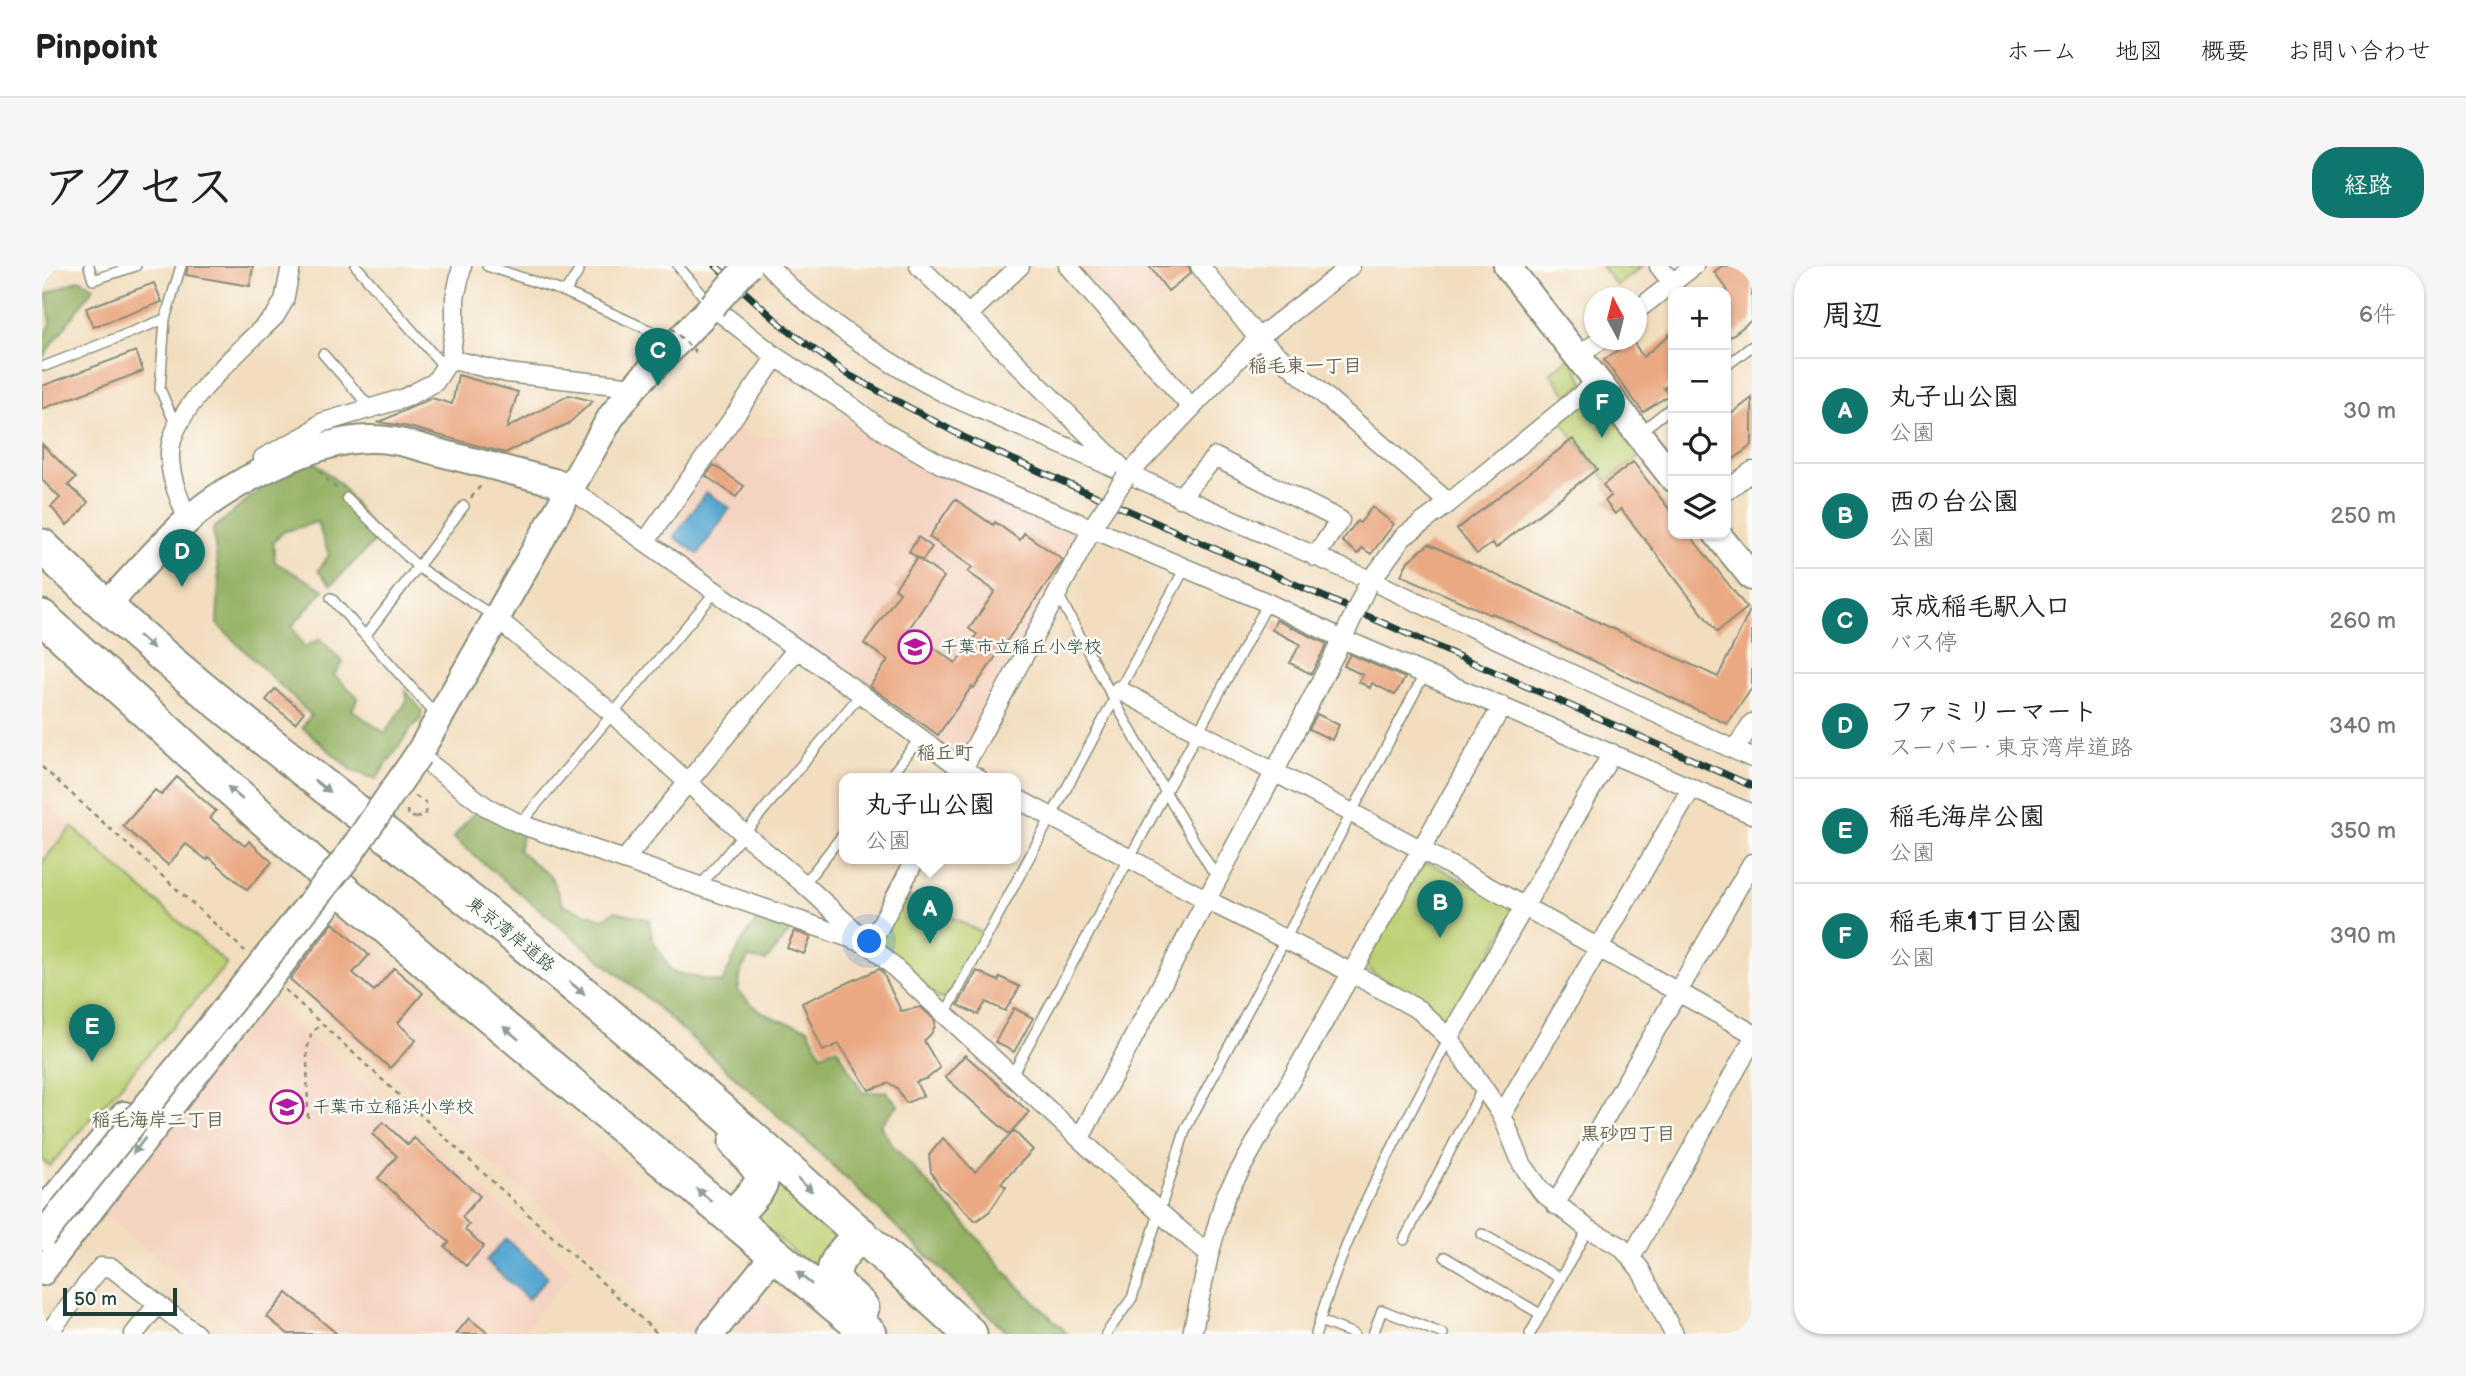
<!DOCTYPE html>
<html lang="ja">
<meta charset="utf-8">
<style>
:root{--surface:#fff;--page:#f6f6f6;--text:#202124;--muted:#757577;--line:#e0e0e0;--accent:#0f766e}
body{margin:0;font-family:"Balsamiq Sans","Klee One",sans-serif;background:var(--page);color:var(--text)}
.controls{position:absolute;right:21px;top:21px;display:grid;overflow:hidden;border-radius:14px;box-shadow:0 2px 5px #0004}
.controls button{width:63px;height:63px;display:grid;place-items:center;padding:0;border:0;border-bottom:2px solid var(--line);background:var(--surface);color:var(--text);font:35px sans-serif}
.compass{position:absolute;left:1542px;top:21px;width:63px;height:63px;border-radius:50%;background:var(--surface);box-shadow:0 2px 5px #0004;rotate:353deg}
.scale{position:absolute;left:21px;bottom:18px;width:114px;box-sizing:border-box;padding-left:7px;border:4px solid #1f3d34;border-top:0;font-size:19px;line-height:24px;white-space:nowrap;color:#1f3d34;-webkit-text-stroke:5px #fdfcf7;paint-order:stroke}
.you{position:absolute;left:828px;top:676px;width:24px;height:24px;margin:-18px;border:5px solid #fff;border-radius:50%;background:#1a73e8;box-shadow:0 0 0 10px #1a73e833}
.badge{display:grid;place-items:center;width:46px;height:46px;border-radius:50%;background:var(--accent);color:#fff;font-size:23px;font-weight:700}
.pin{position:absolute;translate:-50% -58px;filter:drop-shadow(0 2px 4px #0008)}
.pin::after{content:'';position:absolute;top:37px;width:24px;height:21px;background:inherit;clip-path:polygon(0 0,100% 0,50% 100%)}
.popup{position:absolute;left:797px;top:507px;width:182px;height:91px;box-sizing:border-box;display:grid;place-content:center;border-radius:14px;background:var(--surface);filter:drop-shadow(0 2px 5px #0005);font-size:23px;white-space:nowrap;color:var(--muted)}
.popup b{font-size:26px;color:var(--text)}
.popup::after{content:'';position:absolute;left:50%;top:100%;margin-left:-14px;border:14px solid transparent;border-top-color:var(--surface)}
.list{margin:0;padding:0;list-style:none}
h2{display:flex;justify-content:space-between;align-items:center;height:91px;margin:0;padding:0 28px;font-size:30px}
h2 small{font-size:23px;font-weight:400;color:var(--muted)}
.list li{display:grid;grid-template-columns:46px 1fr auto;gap:21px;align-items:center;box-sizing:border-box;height:105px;padding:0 28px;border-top:2px solid var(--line)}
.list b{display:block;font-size:26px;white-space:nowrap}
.list p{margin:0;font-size:23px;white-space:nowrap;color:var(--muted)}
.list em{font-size:23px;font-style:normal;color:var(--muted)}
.icon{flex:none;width:38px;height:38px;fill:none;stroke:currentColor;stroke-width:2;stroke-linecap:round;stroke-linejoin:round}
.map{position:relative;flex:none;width:1710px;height:1068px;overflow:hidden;border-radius:28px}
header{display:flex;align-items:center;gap:42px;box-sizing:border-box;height:98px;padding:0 35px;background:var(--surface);border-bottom:2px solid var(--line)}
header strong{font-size:33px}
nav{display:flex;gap:38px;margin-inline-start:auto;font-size:24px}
.intro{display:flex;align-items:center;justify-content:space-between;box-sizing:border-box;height:168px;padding:0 42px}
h1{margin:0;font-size:49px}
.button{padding:18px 32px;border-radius:28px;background:var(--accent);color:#fff;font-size:24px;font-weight:700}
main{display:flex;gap:42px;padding:0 42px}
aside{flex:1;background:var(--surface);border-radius:28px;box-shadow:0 2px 5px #0004}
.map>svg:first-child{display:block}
.built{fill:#f4d3c0}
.green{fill:#bdd074;stroke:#6e8654;stroke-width:2}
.forest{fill:#96b266;stroke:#5a784d;stroke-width:2}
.water{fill:#55a6d0;stroke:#3a7282;stroke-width:2}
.building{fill:#eaa983}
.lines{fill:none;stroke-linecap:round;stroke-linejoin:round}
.lane-casing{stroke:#888d79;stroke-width:12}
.street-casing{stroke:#888d79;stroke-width:21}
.secondary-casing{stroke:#888d79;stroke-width:30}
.highway-casing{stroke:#888d79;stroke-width:37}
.path{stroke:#888d79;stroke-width:2.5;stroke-dasharray:5 5;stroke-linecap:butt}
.lane{stroke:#fff;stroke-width:9}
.street{stroke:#fff;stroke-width:18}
.secondary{stroke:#fff;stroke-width:26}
.highway{stroke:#fff;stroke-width:33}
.rail-casing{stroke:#1f3d34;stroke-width:7}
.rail{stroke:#fdfcf7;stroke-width:4.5;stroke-dasharray:13;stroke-linecap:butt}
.street-bridge-casing{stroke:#888d79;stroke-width:21;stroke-linecap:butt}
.secondary-bridge-casing{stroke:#888d79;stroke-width:30;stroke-linecap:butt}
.path-bridge{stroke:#888d79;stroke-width:2.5;stroke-dasharray:5 5;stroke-linecap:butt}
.street-bridge{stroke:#fff;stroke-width:18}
.secondary-bridge{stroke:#fff;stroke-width:26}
.oneway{fill:#8f9e9a}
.labels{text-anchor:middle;stroke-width:5;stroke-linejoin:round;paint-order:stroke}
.poi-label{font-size:18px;fill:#1f3d34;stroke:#fdfcf7;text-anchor:start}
.street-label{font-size:18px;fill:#1f3d34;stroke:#fdfcf7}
.neighbourhood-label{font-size:19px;font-weight:bold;fill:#666350;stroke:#fdfcf7}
</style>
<header>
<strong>Pinpoint</strong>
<nav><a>ホーム</a><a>地図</a><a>概要</a><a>お問い合わせ</a></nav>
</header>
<div class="intro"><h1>アクセス</h1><a class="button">経路</a></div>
<main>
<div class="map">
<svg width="1710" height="1068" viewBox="0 0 1710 1068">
<rect width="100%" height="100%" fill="#fdfcf7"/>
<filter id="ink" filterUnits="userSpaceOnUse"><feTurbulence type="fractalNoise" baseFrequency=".0143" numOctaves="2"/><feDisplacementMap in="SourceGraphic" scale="14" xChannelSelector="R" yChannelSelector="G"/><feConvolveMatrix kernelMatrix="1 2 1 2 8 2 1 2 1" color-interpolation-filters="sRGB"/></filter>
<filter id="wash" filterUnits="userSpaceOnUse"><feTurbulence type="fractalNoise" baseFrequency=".00686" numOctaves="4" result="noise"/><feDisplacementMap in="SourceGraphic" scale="28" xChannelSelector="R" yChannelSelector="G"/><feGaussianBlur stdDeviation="1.57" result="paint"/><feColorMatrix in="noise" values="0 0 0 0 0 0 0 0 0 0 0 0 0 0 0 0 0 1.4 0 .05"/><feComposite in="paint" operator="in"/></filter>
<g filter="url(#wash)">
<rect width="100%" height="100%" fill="#f2ddbe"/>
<path class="built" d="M1030 0H1151L1154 5 1084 60Z
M803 143 1035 261 1038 271 924 485 914 486 621 277 619 268 696 161 712 172 757 169 785 160Z
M0 533 28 559 0 592Z
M294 648 700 1015 658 1068H641L241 711Z
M227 735 531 1004 479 1068H208L60 947Z
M717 1030 759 1068H687Z"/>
<path class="green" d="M1559 0H1601L1575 20Z
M1528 91 1543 117 1526 130 1508 107Z
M1553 129 1601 188 1565 215 1519 155Z
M30 561 185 698 8 900 0 894V596Z
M1388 597 1467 639 1471 649 1410 757H1401L1369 731 1327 704 1324 696 1379 600Z
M863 629 943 668 905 731 897 733 841 682 838 674Z
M730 904 802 967 781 1011 707 948Z"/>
<path class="forest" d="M38 13 52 21 0 92V73L9 58 4 28Z
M270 194 297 217 337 271 289 319 276 305 287 289 275 256 241 266 231 277 233 296 282 324 250 360 262 381 278 373 301 396 292 409 316 431 310 444 343 467 365 435 364 425 380 445 379 453 369 463 334 513 311 505 260 461 269 449 175 358 177 315 171 263 222 220Z
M438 539 482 565 476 584 509 611 521 639 561 653 573 645 607 653 610 673 630 706 680 717 699 677 720 647 754 658 724 695 706 692 699 705 696 725C719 750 734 754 766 762L779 788 795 782 821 827 844 825 856 839 838 859 850 879 921 955 974 1018 1026 1068H967L772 882 606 733 411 572Z"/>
<path class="water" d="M664 226 688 242 656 288 632 271Z
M464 973 506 1011 486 1033 444 995Z"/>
<g id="blocks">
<path class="building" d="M146 0H211L208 20 144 9Z
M1107 0H1147L1149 7 1126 25Z
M1680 0H1710V54L1684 74 1685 23 1672 6Z
M112 17 120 36 51 61 44 42Z
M1631 66V115L1622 122 1627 129 1601 146 1562 94 1590 74 1601 91Z
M94 85 101 105 0 143V120Z
M416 109 476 126 465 162 527 129 551 135 526 158 463 187 367 161 337 156 390 132 410 138Z
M1710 132V179L1684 199V152Z
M1531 173 1555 203 1460 277 1454 282 1451 277 1435 288 1415 263Z
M0 178 34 212 26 219 46 236 35 250 25 259 9 241 18 232 0 214Z
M1591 196 1631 248V268H1647L1705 342 1675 366 1579 243 1573 248 1563 235 1569 230 1561 219Z
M672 199 702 220 694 231 664 210Z
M913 233 951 259 953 256 978 274 982 267 1021 294 932 422 930 420 896 469 828 420 846 394 822 378 858 326 853 322 875 292 902 311 866 364 914 397 935 368 927 363 953 325 926 306 930 301 887 271Z
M1330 241 1352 258 1329 288 1320 282 1316 288 1300 275 1315 255 1318 257Z
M876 271 890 281 880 295 867 286Z
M1387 278 1676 411 1710 340V422L1685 458 1450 347 1449 349 1359 309 1366 295Z
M1234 354 1285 378 1269 408 1248 397 1258 378 1230 364Z
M1308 388 1363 412 1353 429 1330 417 1328 422 1317 416 1321 409 1302 400Z
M233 423 262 446 253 457 224 434Z
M1275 448 1297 459 1290 474 1267 463Z
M135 511 174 545 168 552 203 580 207 575 230 596 205 624 167 591 165 594 144 578 126 599 81 560 113 524 119 529Z
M291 657 327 689 311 707 332 725 352 702 381 727 356 757 374 774 348 802 248 713Z
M752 665 769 671 762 688 745 682Z
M837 703 841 707 859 745 879 741 893 754V760L889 768 882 775 898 802 886 812 874 816 881 830 864 837 855 822 847 817 827 824 797 778 781 785 760 737Z
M935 705 956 715 958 711 978 721 963 745 944 736 936 749 916 739Z
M972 742 991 752 972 786 953 776Z
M923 789 987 846 967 868 903 811Z
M341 856 366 879 372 872 438 930 420 951 427 959 423 964 442 980 424 1000 403 981 407 976 336 912 355 890 330 868Z
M972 865 991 884 959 917 964 921 948 945 934 955 898 921 889 906 887 889 901 872 933 906Z
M245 1027 275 1051 295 1068H246L225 1051Z
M427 1052 428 1053 447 1068H414Z"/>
</g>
</g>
<g filter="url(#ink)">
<use href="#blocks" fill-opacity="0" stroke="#888d79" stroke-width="2"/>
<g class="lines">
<defs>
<path id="lane" d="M47 0 51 14 94 0
M314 0 403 102
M445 0 523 26 631 75
M636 0 669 39
M523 26 537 5
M281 88 329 142
M3 100 123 53
M1684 100 1710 80
M131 162V153L118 123 123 53 139 0
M1598 166 1631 140
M305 232 377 302 453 351
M1016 328C1066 425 1117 519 1175 612
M289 332 396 451
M323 370 422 240
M847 512 878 472
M478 558 674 325
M762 618 802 567
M658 620 819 428
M903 748 1143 302
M970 809 1226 337
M1440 968 1518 1012
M1362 974 1441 821
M1403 991 1498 1048
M1278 1055 1312 1068
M1064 1068 1090 1032 1144 862 1383 407
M1274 1068C1301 966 1359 866 1407 772
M1331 1068 1340 1044 1401 1068
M1488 1068 1546 963"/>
<path id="street" d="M727 0C774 51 845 97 906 129L1328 314 1710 492
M877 0 1078 200
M1026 0 1149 141
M1158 0 1216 72 1407 237
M1617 0 1630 17
M670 40 734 91 809 140 844 167 900 199 1226 337 1301 373 1710 548
M1594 45 1652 0
M926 49 978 0
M1537 90 1558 74
M408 93 465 107 592 121
M221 192 266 168 279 157 363 132 393 116 408 93 413 58V32L420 0
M1083 212 1216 72 1309 0
M530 224 819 428 921 504 936 512
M1684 225 1710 205
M1137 232 1173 191 1298 254 1273 291
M146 254C137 232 127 210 128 186 129 143 203 80 233 50L242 35 249 0
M604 275 734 91
M1325 320 1361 271 1407 237 1556 115
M454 352 571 448 701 567 762 618 1117 946 1167 989
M1077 424 1380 584 1710 767
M1693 484 1710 457
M376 489 443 540 478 558 828 679 874 592
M916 512 1055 254
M974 532 1165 634 1310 707 1377 744 1407 772 1460 849 1480 898 1500 926 1546 963 1578 980 1589 992 1598 1003 1632 1068
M583 593 755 383
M1407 772 1570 487
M1460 849 1649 523
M1038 872 1232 507 1304 366
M1513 939 1710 597
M1589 992 1710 775
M5 1068 59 1001 70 1002 154 1068
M92 1068 116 1038
M1150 1068 1167 989 1183 931 1460 440"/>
<path id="secondary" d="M1465 0 1631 212
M1675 268 1710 311
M64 340C90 312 116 282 145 255 184 218 277 171 331 173 354 173 377 181 399 187 437 197 474 206 512 216L530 224
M376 489 569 151 592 121 670 40
M0 947 82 849
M0 1006 298 622
M669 1068 733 988"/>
<path id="highway" d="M0 280C142 419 303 533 457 658 619 789 775 927 928 1068
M0 351 280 606 424 730 828 1068
M690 952C725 911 732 918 694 876
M819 968C808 980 784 999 795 1017 801 1026 813 1033 820 1042"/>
</defs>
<use href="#lane" class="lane-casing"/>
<use href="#street" class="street-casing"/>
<use href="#secondary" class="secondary-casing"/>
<use href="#highway" class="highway-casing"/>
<path class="path" d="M277 205 297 225
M429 232 440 218
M0 501 203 685
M373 530 383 536 385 541 383 549 375 552
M243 724 616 1068
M266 852 265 784 269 768 280 757"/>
<use href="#lane" class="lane"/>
<use href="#street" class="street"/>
<use href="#secondary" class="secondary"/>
<use href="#highway" class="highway"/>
<defs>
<path id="rail" d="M674 0 744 63 807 109 929 175 1710 520"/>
</defs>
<use href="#rail" class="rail-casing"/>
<use href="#rail" class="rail"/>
<defs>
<path id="street-bridge" d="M1055 254 1083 212
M1304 366 1325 320"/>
<path id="secondary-bridge" d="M670 40 706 0
M0 970 304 593 376 489"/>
</defs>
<use href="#street-bridge" class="street-bridge-casing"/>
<use href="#secondary-bridge" class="secondary-bridge-casing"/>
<path class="path-bridge" d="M629 62 654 86
M365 544 366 550 375 552"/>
<use href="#street-bridge" class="street-bridge"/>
<use href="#secondary-bridge" class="secondary-bridge"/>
</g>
<defs><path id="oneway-solid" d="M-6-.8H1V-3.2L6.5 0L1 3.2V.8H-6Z" transform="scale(1.75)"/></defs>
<g class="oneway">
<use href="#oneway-solid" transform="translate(104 376) rotate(41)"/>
<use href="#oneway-solid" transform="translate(280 520) rotate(38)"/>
<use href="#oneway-solid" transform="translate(193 527) rotate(-138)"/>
<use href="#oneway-solid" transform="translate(535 722) rotate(40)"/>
<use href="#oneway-solid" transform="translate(469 767) rotate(-140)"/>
<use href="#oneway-solid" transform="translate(97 880) rotate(128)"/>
<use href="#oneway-solid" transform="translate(763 919) rotate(42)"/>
<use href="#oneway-solid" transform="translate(662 929) rotate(-140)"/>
<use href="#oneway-solid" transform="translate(762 1012) rotate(-140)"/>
</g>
</g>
<defs>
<symbol id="school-ring" viewBox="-11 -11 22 22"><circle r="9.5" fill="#fdfcf7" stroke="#b5179e" stroke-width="1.5"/><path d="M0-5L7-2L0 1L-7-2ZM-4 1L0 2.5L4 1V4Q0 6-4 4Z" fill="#b5179e"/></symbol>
</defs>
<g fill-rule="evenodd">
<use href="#school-ring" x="854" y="362" width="38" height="38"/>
<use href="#school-ring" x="226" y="822" width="38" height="38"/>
</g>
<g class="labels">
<g class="poi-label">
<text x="898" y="387">千葉市立稲丘小学校</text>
<text x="270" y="847">千葉市立稲浜小学校</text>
</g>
<g class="street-label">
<text transform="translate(469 668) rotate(39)" y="6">東京湾岸道路</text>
</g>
<g class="neighbourhood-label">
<text x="1263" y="106">稲毛東一丁目</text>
<text x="903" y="493">稲丘町</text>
<text x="116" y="860">稲毛海岸二丁目</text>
<text x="1586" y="874">黒砂四丁目</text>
</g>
</g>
</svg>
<div class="controls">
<button>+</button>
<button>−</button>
<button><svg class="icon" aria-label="locate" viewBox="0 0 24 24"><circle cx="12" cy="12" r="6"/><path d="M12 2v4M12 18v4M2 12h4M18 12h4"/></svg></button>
<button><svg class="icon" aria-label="layers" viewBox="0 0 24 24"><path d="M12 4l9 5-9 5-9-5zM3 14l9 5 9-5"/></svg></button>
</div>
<svg class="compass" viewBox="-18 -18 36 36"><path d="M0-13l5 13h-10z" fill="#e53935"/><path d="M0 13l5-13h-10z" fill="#757577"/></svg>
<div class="scale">50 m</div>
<div class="you"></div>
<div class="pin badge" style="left:888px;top:678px">A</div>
<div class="popup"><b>丸子山公園</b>公園</div>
<div class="pin badge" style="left:1398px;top:672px">B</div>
<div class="pin badge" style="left:616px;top:120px">C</div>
<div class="pin badge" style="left:140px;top:321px">D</div>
<div class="pin badge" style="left:50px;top:796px">E</div>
<div class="pin badge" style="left:1560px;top:172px">F</div>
</div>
<aside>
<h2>周辺<small>6件</small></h2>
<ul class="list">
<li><span class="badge">A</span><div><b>丸子山公園</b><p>公園</p></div><em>30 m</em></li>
<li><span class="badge">B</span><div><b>西の台公園</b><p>公園</p></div><em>250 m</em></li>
<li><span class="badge">C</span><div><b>京成稲毛駅入口</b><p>バス停</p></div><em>260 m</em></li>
<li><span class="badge">D</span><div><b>ファミリーマート</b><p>スーパー · 東京湾岸道路</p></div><em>340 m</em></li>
<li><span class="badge">E</span><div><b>稲毛海岸公園</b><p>公園</p></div><em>350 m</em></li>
<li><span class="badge">F</span><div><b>稲毛東1丁目公園</b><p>公園</p></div><em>390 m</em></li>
</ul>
</aside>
</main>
